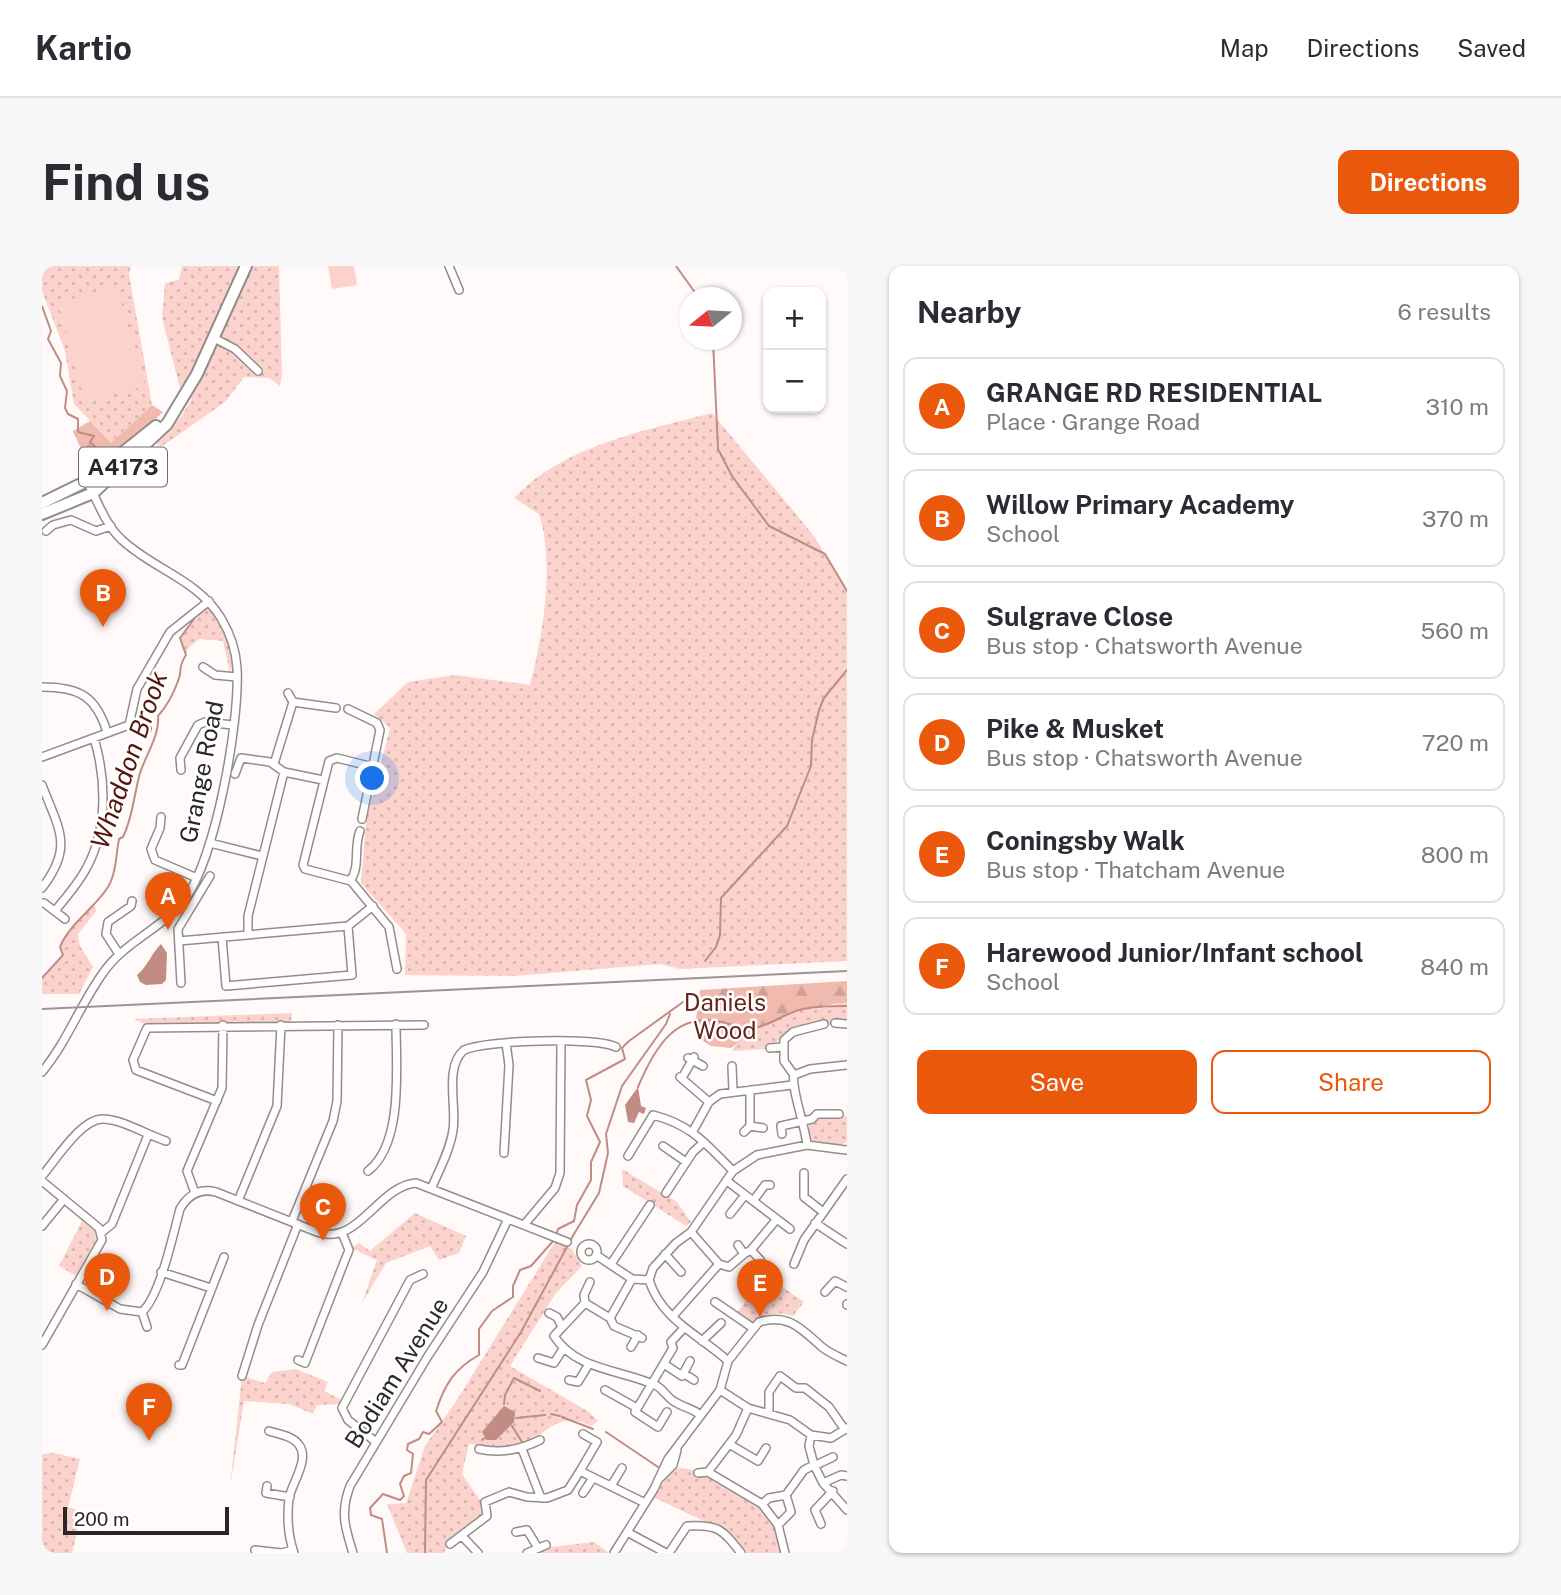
<!DOCTYPE html>
<meta charset="utf-8">
<style>
:root{--surface:#fff;--page:#f7f7f7;--text:#2b2b33;--muted:#7c7c81;--line:#e1e1e2;--accent:#ea580c}
body{margin:0;font-family:"Public Sans",sans-serif;background:var(--page);color:var(--text)}
.controls{position:absolute;right:21px;top:21px;display:grid;overflow:hidden;border-radius:14px;box-shadow:0 2px 5px #0004}
.controls button{width:63px;height:63px;display:grid;place-items:center;padding:0;border:0;border-bottom:2px solid var(--line);background:var(--surface);color:var(--text);font:35px sans-serif}
.compass{position:absolute;left:637px;top:21px;width:63px;height:63px;border-radius:50%;background:var(--surface);box-shadow:0 2px 5px #0004;rotate:252deg}
.scale{position:absolute;left:21px;bottom:18px;width:166px;box-sizing:border-box;padding-left:7px;border:4px solid #2a2726;border-top:0;font-size:19px;line-height:24px;white-space:nowrap;color:#2a2726;-webkit-text-stroke:5px #fff;paint-order:stroke}
.you{position:absolute;left:331px;top:513px;width:24px;height:24px;margin:-18px;border:5px solid #fff;border-radius:50%;background:#1a73e8;box-shadow:0 0 0 10px #1a73e833}
.badge{display:grid;place-items:center;width:46px;height:46px;border-radius:50%;background:var(--accent);color:#fff;font-size:23px;font-weight:700}
.pin{position:absolute;translate:-50% -58px;filter:drop-shadow(0 2px 4px #0008)}
.pin::after{content:'';position:absolute;top:37px;width:24px;height:21px;background:inherit;clip-path:polygon(0 0,100% 0,50% 100%)}
.list{margin:0;padding:0;list-style:none}
h2{display:flex;justify-content:space-between;align-items:center;height:91px;margin:0;padding:0 28px;font-size:30px}
h2 small{font-size:23px;font-weight:400;color:var(--muted)}
.list li{display:grid;grid-template-columns:46px 1fr auto;gap:21px;align-items:center;box-sizing:border-box;height:98px;margin:0 14px 14px;padding:0 14px;border:2px solid var(--line);border-radius:14px}
.list b{display:block;font-size:26px;white-space:nowrap}
.list p{margin:0;font-size:23px;white-space:nowrap;color:var(--muted)}
.list em{font-size:23px;font-style:normal;color:var(--muted)}
.actions{display:flex;gap:14px;padding:21px 28px}
.actions a{flex:1;padding:16px 0;border:2px solid var(--accent);border-radius:14px;text-align:center;font-size:24px;color:var(--accent)}
.actions .main{background:var(--accent);color:#fff}
.map{position:relative;flex:none;width:805px;height:1287px;overflow:hidden;border-radius:14px}
header{display:flex;align-items:center;gap:42px;box-sizing:border-box;height:98px;padding:0 35px;background:var(--surface);border-bottom:2px solid var(--line)}
header strong{font-size:33px}
nav{display:flex;gap:38px;margin-inline-start:auto;font-size:24px}
.intro{display:flex;align-items:center;justify-content:space-between;box-sizing:border-box;height:168px;padding:0 42px}
h1{margin:0;font-size:49px}
.button{padding:18px 32px;border-radius:14px;background:var(--accent);color:#fff;font-size:24px;font-weight:700}
main{display:flex;gap:42px;padding:0 42px}
aside{flex:1;background:var(--surface);border-radius:14px;box-shadow:0 2px 5px #0004}
.map>svg:first-child{display:block}
.grass{fill:url(#grass-dots)}
.forest{fill:url(#forest-firs)}
.pitch{fill:#fbd3cc}
.water{fill:#c18c83}
.lines{fill:none;stroke-linecap:round;stroke-linejoin:round}
.stream{stroke:#c18c83;stroke-width:2}
.street-casing{stroke:#938c8a;stroke-width:10}
.primary-casing{stroke:#938c8a;stroke-width:14}
.street{stroke:#fff;stroke-width:7}
.primary{stroke:#fff;stroke-width:10}
.rail{stroke:#999594;stroke-width:2}
.labels{text-anchor:middle;stroke-width:5;stroke-linejoin:round;paint-order:stroke}
.shield{fill:#fff;stroke:#6a6867;stroke-width:2}
.shield-label{font-size:23px;font-weight:bold;fill:#2a2726}
.street-label{font-size:24px;fill:#2a2726;stroke:#fff}
.park-label{font-size:24px;fill:#66251b;stroke:#fff}
.water-label{font-size:26px;font-style:italic;fill:#55150d;stroke:#fff}
</style>
<header>
<strong>Kartio</strong>
<nav><a>Map</a><a>Directions</a><a>Saved</a></nav>
</header>
<div class="intro"><h1>Find us</h1><a class="button">Directions</a></div>
<main>
<div class="map">
<svg width="805" height="1287" viewBox="0 0 805 1287">
<defs>
<pattern id="grass-dots" width="8" height="8" patternUnits="userSpaceOnUse" patternTransform="scale(1.75)"><rect width="8" height="8" fill="#fbd3cc"/><path d="M2 2h.1M6 6h.1" fill="none" stroke="#d7b5af" stroke-width="1.8" stroke-linecap="round"/></pattern>
<pattern id="forest-firs" width="22" height="20" patternUnits="userSpaceOnUse" patternTransform="scale(1.75)"><rect width="22" height="20" fill="#f1baaf"/><path d="M5 1l3.5 6h-7zM16 11l3.5 6h-7z" fill="#cfa096"/></pattern>
</defs>
<rect width="100%" height="100%" fill="#fffaf9"/>
<path class="grass" d="M0 0H89L87 8 110 139 69 177 32 138 23 85 0 25Z
M140 0H237L240 109 238 120 227 112 202 111 183 136 119 181 114 177 138 152 150 133 139 126 120 52 123 17 137 14Z
M670 147 772 270 805 324V695L638 703 618 698 471 710 363 709 364 668 319 617 324 555 348 462 332 448 366 416 413 409 488 419C501 370 513 297 497 248L472 232C522 179 602 165 670 147Z
M167 335C179 351 198 386 188 406L181 375 157 373 146 382 144 389 138 372Z
M50 638 55 644 36 668 38 680 51 701 37 728H0V712L21 690 18 681 22 671Z
M800 736H805V757L757 761 723 783 690 785C698 767 736 749 756 744 771 741 787 745 800 736Z
M250 747 249 757 106 759 92 753Z
M805 850V876L795 880 768 874 767 859 777 853Z
M580 903 635 936 649 956 644 960 581 920Z
M373 947 424 970 417 987 397 994 388 980 344 997 320 1037 335 994 309 982 317 977 328 985Z
M40 955 52 964 54 974 34 1010 17 1000Z
M513 976 529 982 540 1000 514 1027 468 1100 547 1146 556 1155 549 1160C508 1139 500 1184 460 1183 450 1183 438 1179 427 1178L420 1208 440 1237V1251L405 1277 402 1287H365L345 1238 364 1237 383 1180 413 1137Z
M722 1008 762 1036 751 1050C738 1044 717 1049 708 1059L693 1050Z
M254 1103 286 1116 282 1125 302 1135 301 1138 275 1139 271 1148 247 1138 202 1135 188 1221 200 1110 223 1117 230 1106Z
M12 1187 38 1193 26 1241 40 1245 30 1287H0V1188Z
M639 1202 666 1206 720 1238 732 1254 742 1287H702L685 1266 611 1231 631 1203Z
M552 1276 567 1287H495L509 1281Z"/>
<path class="forest" d="M110 139 121 146 90 176 51 202 46 199 31 165 48 155 69 177Z
M805 715V736L755 744 716 762 689 782 669 780 652 768 658 724Z"/>
<path class="pitch" d="M286 0H312L315 19 290 23Z
M75 21 103 120 43 136 16 37Z"/>
<path class="water" d="M119 678 125 687 124 714 120 718 104 719 98 716 95 709C106 700 109 688 119 678Z
M596 821 599 840 604 842 602 848 597 846 592 857 586 856 583 839Z
M462 1140 473 1146 472 1156 454 1174H445L440 1166Z"/>
<g class="lines">
<path class="stream" d="M634 0 657 32
M0 40 9 65 6 73 19 97 18 110 25 125 23 142 26 148 36 153V166L52 170 48 176 59 186
M671 74 676 183 690 210 727 260 783 288 805 325
M663 695 674 681 678 669 679 632 745 560 769 500 770 474 777 444 782 432 805 404
M0 712 21 689 18 681C28 657 52 643 66 621 74 608 74 589 77 573L81 571C91 551 92 528 98 507 104 489 118 468 116 450 126 439 131 429 136 415 141 404 135 402 144 389L138 372 152 353
M596 821C612 783 633 745 680 756 692 759 705 765 717 761 731 757 743 748 757 744 772 740 789 740 805 740
M514 969 516 963 532 955 535 939 549 914V896L558 876 545 850 549 834 544 814 583 793 580 782 587 775 648 731
M462 1138 463 1129 472 1112 498 1125
M509 1148 518 1150
M520 1151 551 1163
M474 1152 503 1149
M470 1160 480 1176
M564 1166 616 1201
M440 1174 443 1172
M345 1287 340 1253 329 1249 328 1242 341 1228 358 1234 362 1230 358 1218 362 1210 369 1207 371 1188 365 1184 366 1178 377 1173 381 1166 387 1168 400 1156 394 1145C403 1118 412 1103 437 1089V1063L450 1045 471 1031V1020L478 1004 489 1000 512 974
M383 1287 384 1214 479 1066 532 968 557 927 566 887 564 868 580 820 624 758 628 748"/>
<defs>
<path id="street" d="M407 0 417 24
M172 72 193 83 216 105
M4 265 11 259 29 254 54 265 69 260
M161 401 173 409 195 411
M0 421C37 421 54 430 65 466
M246 427 251 436 294 442
M306 443 335 457 338 464 320 553
M87 459 95 423 128 366 167 335
M0 491 87 459 105 463
M232 498 251 436
M331 501 295 492 287 495 261 599 263 603 309 615 347 661 355 703
M139 504 138 492 156 459 163 456 191 459
M193 508 199 492 228 496 242 506 281 514
M0 519C17 564 32 580 0 622
M119 551 118 562 109 583 113 594 155 612
M168 577 220 590
M308 615C319 600 311 582 318 565
M2 637 23 653
M13 645C24 631 37 617 45 601 66 562 64 512 52 472
M306 660 331 640
M206 669V650L242 506
M180 671 184 720 310 709 306 660
M137 675 306 660
M77 688 64 668 66 656 89 640 90 635
M139 717 136 663 168 610
M793 757 805 758
M728 782 740 781
M646 792 661 800
M690 800 691 825
M0 806C25 776 38 739 61 707 82 676 120 663 143 633 174 591 198 455 195 402 194 384 188 367 179 352 156 314 111 303 80 274 64 260 55 234 45 215
M752 809 742 795V774L751 766 782 758
M638 811 667 836
M640 812 652 791
M708 824V860
M175 835 94 804 91 794 105 762 382 759
M651 865 667 836 678 828 750 819
M702 866 708 860 721 862
M740 868 739 860 770 853 775 848H797
M765 879C763 859 749 823 752 809L768 803 805 799
M621 880 644 896
M462 887 467 799 464 777
M586 890 611 849C650 859 664 878 691 905
M326 905C362 877 354 800 354 758
M762 907V931L781 946
M0 910C14 894 40 851 62 853 82 854 105 869 124 875
M0 915 57 962 60 974 0 1079
M685 915 748 963
M390 921C398 902 408 884 411 864 415 841 402 801 422 784 443 774 554 771 574 781
M153 927 145 905 180 822 181 759
M624 927 651 886 662 876
M196 935 235 840 239 759
M711 935 723 919H728
M688 948 703 929
M250 955 291 855 295 835 296 759
M773 957 805 978
M482 959 513 922 518 907 519 776
M0 960 22 933
M649 966 677 998
M59 967 70 958 106 869
M539 986a8 8 0 1 1 16 0a8 8 0 1 1-16 0Z
M709 984 719 995 714 1002
M623 988 639 1006
M702 988 709 984 734 954
M554 989 590 1013 607 1014
M569 998 608 939
M677 998 687 1001 702 988 696 979
M752 998 762 974 805 913
M119 1006 169 1022
M590 1013 568 1052 543 1037 512 1070C535 1105 578 1103 613 1119 622 1123 625 1132 633 1136 641 1141 651 1143 657 1148
M34 1018 78 1043 100 1046C118 1030 131 969 138 943 146 929 158 922 174 926L275 966C316 981 336 920 374 917L525 976
M783 1026 793 1015 805 1021
M673 1036 711 1062
M543 1037 542 1029 548 1016
M805 1038V1039
M100 1046 105 1061
M507 1047 515 1051 519 1059
M632 1049 677 998
M568 1052 572 1060 600 1072
M660 1075 679 1057
M589 1081 596 1069
M496 1092 512 1097 521 1083
M256 1094 263 1097 303 994 307 984 300 967
M686 1095C658 1069 620 1055 607 1014L611 1002 634 977 649 966 691 905 715 889 765 879 804 884
M622 1098 640 1110 648 1095
M137 1099H140L182 991
M641 1107 652 1114
M200 1110 216 1059 256 958
M527 1114 536 1116 547 1098
M563 1124 595 1142
M678 1124 706 1142 748 1154 769 1169 789 1172 805 1162
M625 1146 616 1161 593 1146 631 1082 629 1076 641 1063
M727 1147V1126L738 1110 754 1122H763L787 1141 803 1164
M227 1165C237 1168 251 1170 257 1179 268 1193 250 1217 247 1232 245 1250 246 1270 252 1287
M334 1176 306 1154 300 1142 368 1014 381 1008
M687 1178 716 1195 724 1182
M437 1183C459 1188 478 1184 498 1174
M480 1183 499 1232
M772 1199 781 1217 805 1244
M772 1200 791 1191
M538 1205 555 1176 541 1168
M666 1206 694 1169 706 1142
M656 1207 666 1206 720 1238 736 1259
M616 1214 631 1199 635 1184
M781 1217 799 1209 805 1210
M225 1220 224 1227 248 1231
M569 1220 580 1202
M541 1227 551 1212
M720 1238 727 1232 744 1229
M779 1258 773 1244 791 1225
M474 1266 485 1264 496 1282
M585 1266 624 1287
M420 1270 436 1287
M408 1278 445 1250 443 1236 467 1226 485 1231 505 1232 526 1224 538 1205 603 1237
M213 1284 239 1287 251 1284
M311 1287C303 1262 298 1246 308 1220L386 1090 441 1006 466 953
M485 1287 504 1279
M572 1287 612 1223 626 1193 678 1124 686 1095 717 1056C747 1047 759 1063 780 1081 787 1087 797 1091 805 1095
M627 1287 645 1260C676 1258 680 1263 699 1287
M743 1287 736 1259 749 1246 744 1229 762 1204 772 1199 767 1180 769 1169"/>
<path id="primary" d="M0 237 45 215 114 160
M0 248 51 227 125 158 155 108 204 0"/>
</defs>
<use href="#street" class="street-casing"/>
<use href="#primary" class="primary-casing"/>
<use href="#street" class="street"/>
<use href="#primary" class="primary"/>
<path class="rail" d="M0 743 805 705"/>
</g>
<g class="labels">
<rect class="shield" x="37" y="181.5" width="88" height="39" rx="5"/>
<g class="shield-label">
<text x="81" y="209">A4173</text>
</g>
<g class="street-label">
<text transform="translate(160 506) rotate(-79)" y="8">Grange Road</text>
<text transform="translate(355 1107) rotate(-58)" y="8">Bodiam Avenue</text>
</g>
<g class="park-label">
<text x="683" y="745">Daniels<tspan x="683" dy="28">Wood</tspan></text>
</g>
<g class="water-label">
<text transform="translate(87 494) rotate(-71)" y="9">Whaddon Brook</text>
</g>
</g>
</svg>
<div class="controls">
<button>+</button>
<button>−</button>
</div>
<svg class="compass" viewBox="-18 -18 36 36"><path d="M0-13l5 13h-10z" fill="#e53935"/><path d="M0 13l5-13h-10z" fill="#7c7c81"/></svg>
<div class="scale">200 m</div>
<div class="you"></div>
<div class="pin badge" style="left:126px;top:664px">A</div>
<div class="pin badge" style="left:61px;top:361px">B</div>
<div class="pin badge" style="left:281px;top:975px">C</div>
<div class="pin badge" style="left:65px;top:1045px">D</div>
<div class="pin badge" style="left:718px;top:1051px">E</div>
<div class="pin badge" style="left:107px;top:1175px">F</div>
</div>
<aside>
<h2>Nearby<small>6 results</small></h2>
<ul class="list">
<li><span class="badge">A</span><div><b>GRANGE RD RESIDENTIAL</b><p>Place · Grange Road</p></div><em>310 m</em></li>
<li><span class="badge">B</span><div><b>Willow Primary Academy</b><p>School</p></div><em>370 m</em></li>
<li><span class="badge">C</span><div><b>Sulgrave Close</b><p>Bus stop · Chatsworth Avenue</p></div><em>560 m</em></li>
<li><span class="badge">D</span><div><b>Pike &amp; Musket</b><p>Bus stop · Chatsworth Avenue</p></div><em>720 m</em></li>
<li><span class="badge">E</span><div><b>Coningsby Walk</b><p>Bus stop · Thatcham Avenue</p></div><em>800 m</em></li>
<li><span class="badge">F</span><div><b>Harewood Junior/Infant school</b><p>School</p></div><em>840 m</em></li>
</ul>
<div class="actions"><a class="main">Save</a><a>Share</a></div>
</aside>
</main>
